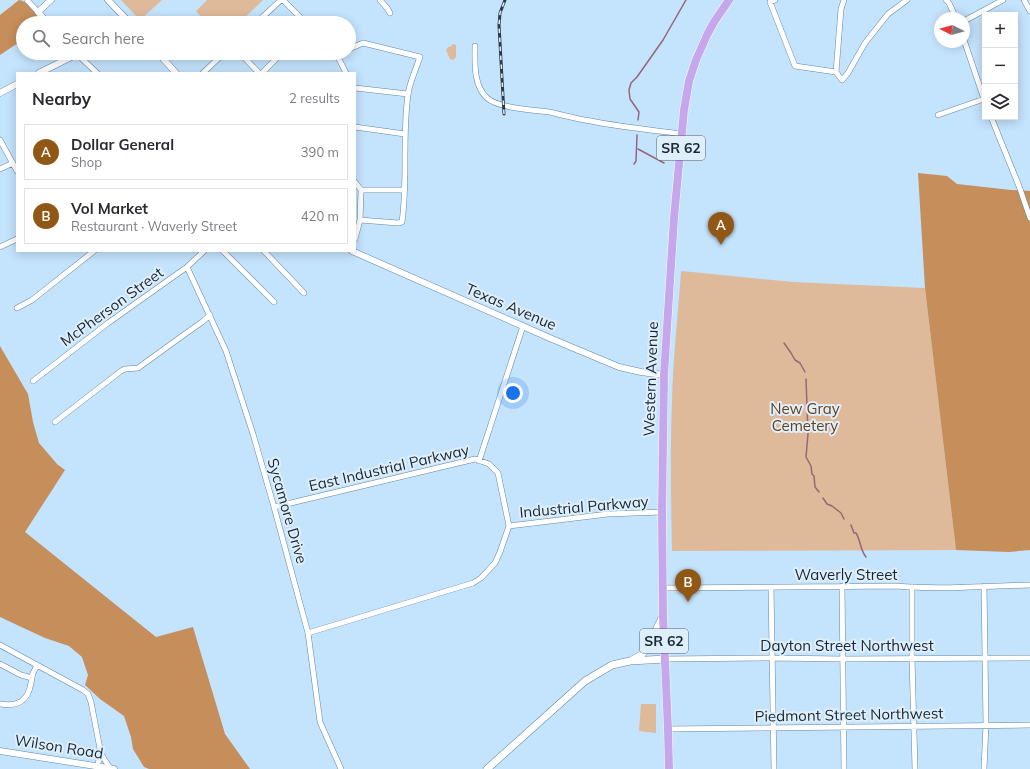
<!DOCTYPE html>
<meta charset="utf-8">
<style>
:root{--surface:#fff;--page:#f2f2f3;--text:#2b2b33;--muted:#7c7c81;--line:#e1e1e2;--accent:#915714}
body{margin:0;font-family:Mulish,sans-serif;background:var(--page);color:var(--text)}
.controls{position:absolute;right:12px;top:12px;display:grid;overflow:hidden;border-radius:0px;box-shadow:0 2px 10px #0003}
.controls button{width:36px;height:36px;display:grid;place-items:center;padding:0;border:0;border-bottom:1px solid var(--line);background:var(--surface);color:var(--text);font:20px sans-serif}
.compass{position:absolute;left:934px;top:12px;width:36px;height:36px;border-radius:50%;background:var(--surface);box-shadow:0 2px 10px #0003;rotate:276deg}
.you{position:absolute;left:513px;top:393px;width:14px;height:14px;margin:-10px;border:3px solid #fff;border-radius:50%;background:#1a73e8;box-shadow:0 0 0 6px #1a73e833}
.badge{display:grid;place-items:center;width:26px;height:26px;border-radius:50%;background:var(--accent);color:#fff;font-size:13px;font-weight:700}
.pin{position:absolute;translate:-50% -33px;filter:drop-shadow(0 1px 2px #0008)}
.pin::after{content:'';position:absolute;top:21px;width:14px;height:12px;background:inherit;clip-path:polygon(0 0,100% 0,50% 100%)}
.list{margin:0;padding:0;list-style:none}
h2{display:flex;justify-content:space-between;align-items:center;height:52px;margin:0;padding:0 16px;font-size:17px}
h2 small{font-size:13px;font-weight:400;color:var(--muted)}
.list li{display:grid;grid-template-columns:26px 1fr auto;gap:12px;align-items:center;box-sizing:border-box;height:56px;margin:0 8px 8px;padding:0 8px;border:1px solid var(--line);border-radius:0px}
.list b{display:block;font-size:15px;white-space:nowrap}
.list p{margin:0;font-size:13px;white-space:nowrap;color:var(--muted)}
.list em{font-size:13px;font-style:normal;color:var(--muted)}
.icon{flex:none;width:22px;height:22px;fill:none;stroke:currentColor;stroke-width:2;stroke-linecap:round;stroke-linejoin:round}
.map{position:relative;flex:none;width:1030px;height:769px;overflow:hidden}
.search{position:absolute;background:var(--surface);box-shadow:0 2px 10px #0003;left:16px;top:16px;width:340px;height:44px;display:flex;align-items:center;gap:10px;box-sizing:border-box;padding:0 14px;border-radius:22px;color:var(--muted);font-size:15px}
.panel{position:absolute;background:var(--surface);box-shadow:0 2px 10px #0003;left:16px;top:72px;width:340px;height:180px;border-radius:0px}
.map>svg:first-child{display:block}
.green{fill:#dfba9a}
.forest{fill:#c58e5b}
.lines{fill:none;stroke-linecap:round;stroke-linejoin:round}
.stream{stroke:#976778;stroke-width:1.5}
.minor-casing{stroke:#6387a5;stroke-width:6}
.tertiary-casing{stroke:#6387a5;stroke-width:7}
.secondary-casing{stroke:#6387a5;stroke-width:8}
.primary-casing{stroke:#fff;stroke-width:9}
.minor{stroke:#fff;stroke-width:5}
.tertiary{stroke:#fff;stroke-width:6}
.secondary{stroke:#fff;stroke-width:7}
.primary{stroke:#c7a7ec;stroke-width:8}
.rail-casing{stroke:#2a3a48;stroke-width:3}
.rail{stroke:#dfeefb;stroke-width:1.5;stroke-dasharray:4.5;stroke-linecap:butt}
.labels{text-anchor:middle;stroke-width:4;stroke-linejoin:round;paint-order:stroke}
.shield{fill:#dfeefb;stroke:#54636f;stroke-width:1}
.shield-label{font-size:14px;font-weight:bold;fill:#182733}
.street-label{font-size:15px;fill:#182733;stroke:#dfeefb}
.park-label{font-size:15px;fill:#67411a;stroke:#dfeefb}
</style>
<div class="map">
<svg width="1030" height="769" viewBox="0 0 1030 769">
<rect width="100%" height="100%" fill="#c4e3fd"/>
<path class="green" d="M121 0H162L140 20Z
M207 0H263L239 23H207L196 11Z
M453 44 456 45V57L453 60 450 59 446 50 448 47H450Z
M682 271 793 282 925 288 956 550 672 551C671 501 670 452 672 402 673 358 678 315 681 272Z
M641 704H656V733L639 731Z"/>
<path class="forest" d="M19 0C27 1 36 12 39 18L33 23H23V35L21 41 0 55V15Z
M918 173 947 176 957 184 1011 190 1030 191V550L1009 552 956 550 925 288Z
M0 346 28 394 33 422 39 443 57 464 65 470 25 532 156 637 193 627 225 734 250 769H149L144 767 133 749 131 737 124 716 100 699 85 685 88 675 82 657 69 646 45 638 0 617Z"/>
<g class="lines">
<path class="stream" d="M638 120 639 112 630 99 629 90 631 83 637 77 663 40 686 0
M638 149 664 163
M634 164 636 161 637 135
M784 343 791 353 795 360 800 363 805 372
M806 379 808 434 806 457 811 466 812 474 814 476 815 487 819 492
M823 498 827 504 832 506 841 513 844 519
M851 525 854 533H856C861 541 860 550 866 557"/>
<defs>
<path id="minor" d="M27 0 38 12
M283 0 306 23
M380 0 387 8 390 13
M775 0 770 2 795 66 836 72
M844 0 841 9 836 72 842 80 848 73 865 43 888 14 907 0
M946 0 949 3 956 18
M1024 0 1030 11
M964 21 1003 0
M256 23 281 0
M964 40 985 102
M475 46C475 62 473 85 487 98 498 108 533 110 549 112 563 115 577 119 591 121 621 127 651 130 682 134
M349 49 363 43 420 57C416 69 409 84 408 95 402 137 408 180 402 222L398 223 360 220
M240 53 259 73
M334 53 337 55 346 73
M77 54 97 73
M203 73 224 53
M262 73 282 53
M355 88 408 94
M938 115 984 99
M991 117 1019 186 1030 218
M355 127 405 134
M0 140 17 171
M0 169 13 163
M355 182 361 190 360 220 355 239
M361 190H404
M0 247 17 239
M223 251 274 302
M264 251 304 293
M187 267 226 351 253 434 274 507 308 633 320 722 341 769
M17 308 32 300 94 251
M33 381 108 323 187 267 204 251
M55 422 121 371 125 369 138 368 185 334 202 322 210 315
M479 461 523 326
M274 507 475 459 489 464 498 473 509 526 500 552 495 563 481 578 473 583 308 633
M509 526 608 514 662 512
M842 586 844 769
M984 586 986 725 984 769
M771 587 774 769
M912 587V658L915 769
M662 588 896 586C940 590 985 586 1030 585
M0 645 83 690 88 694 91 702 101 754 97 766
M665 659 772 658 843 659 1030 658
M0 664 21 675 32 678
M0 704C18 707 28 701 31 683 32 680 32 676 33 673 34 671 36 668 37 665
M668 729 1030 725
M101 754 110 768"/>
<path id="tertiary" d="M108 0 130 23
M48 23 38 12 51 0
M158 53 176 73
M39 73 77 54V53
M0 93 17 84
M352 251 552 339 619 367 641 372 664 375
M0 751 114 769"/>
<path id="secondary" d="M632 660 640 656 650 646 655 636 657 628 663 616
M487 769 585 681 612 665 630 661 665 659"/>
<path id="primary" d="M669 769 668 729 663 616 662 512 664 375 674 218 684 110 689 81 696 60 707 35 714 22 729 0"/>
</defs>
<use href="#minor" class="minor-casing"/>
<use href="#tertiary" class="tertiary-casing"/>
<use href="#secondary" class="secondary-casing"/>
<use href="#primary" class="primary-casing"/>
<use href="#minor" class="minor"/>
<use href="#tertiary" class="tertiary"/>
<use href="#secondary" class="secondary"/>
<use href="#primary" class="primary"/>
<defs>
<path id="rail" d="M504 114 499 25 500 13 505 0"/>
</defs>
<use href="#rail" class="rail-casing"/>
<use href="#rail" class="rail"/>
</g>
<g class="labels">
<g class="shield">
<rect x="657" y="136" width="48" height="24" rx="3"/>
<rect x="640" y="629" width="48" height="24" rx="3"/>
</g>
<g class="shield-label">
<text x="681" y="153">SR 62</text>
<text x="664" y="646">SR 62</text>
</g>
<g class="street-label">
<text transform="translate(112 307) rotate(-36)" y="5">McPherson Street</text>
<text transform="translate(511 307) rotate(23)" y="5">Texas Avenue</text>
<text transform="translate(651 379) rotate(-88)" y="5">Western Avenue</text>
<text transform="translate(389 468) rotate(-13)" y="5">East Industrial Parkway</text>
<text transform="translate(584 507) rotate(-5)" y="5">Industrial Parkway</text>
<text transform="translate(287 511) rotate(74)" y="5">Sycamore Drive</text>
<text x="846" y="580">Waverly Street</text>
<text x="847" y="651">Dayton Street Northwest</text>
<text transform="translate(849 715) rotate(-1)" y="5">Piedmont Street Northwest</text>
<text transform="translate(59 747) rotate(9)" y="5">Wilson Road</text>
</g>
<g class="park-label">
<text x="805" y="414">New Gray<tspan x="805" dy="17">Cemetery</tspan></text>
</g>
</g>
</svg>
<div class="controls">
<button>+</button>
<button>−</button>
<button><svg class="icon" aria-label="layers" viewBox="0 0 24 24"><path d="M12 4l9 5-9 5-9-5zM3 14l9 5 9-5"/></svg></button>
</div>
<svg class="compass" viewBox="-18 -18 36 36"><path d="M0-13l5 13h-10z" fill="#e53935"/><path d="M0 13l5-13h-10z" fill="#7c7c81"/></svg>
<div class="you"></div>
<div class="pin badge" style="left:721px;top:245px">A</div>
<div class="pin badge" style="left:688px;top:602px">B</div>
<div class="search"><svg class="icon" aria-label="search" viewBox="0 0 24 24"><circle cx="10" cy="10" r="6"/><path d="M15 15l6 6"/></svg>Search here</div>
<section class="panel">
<h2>Nearby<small>2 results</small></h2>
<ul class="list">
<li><span class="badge">A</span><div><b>Dollar General</b><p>Shop</p></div><em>390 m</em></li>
<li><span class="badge">B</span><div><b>Vol Market</b><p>Restaurant · Waverly Street</p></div><em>420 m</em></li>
</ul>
</section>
</div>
